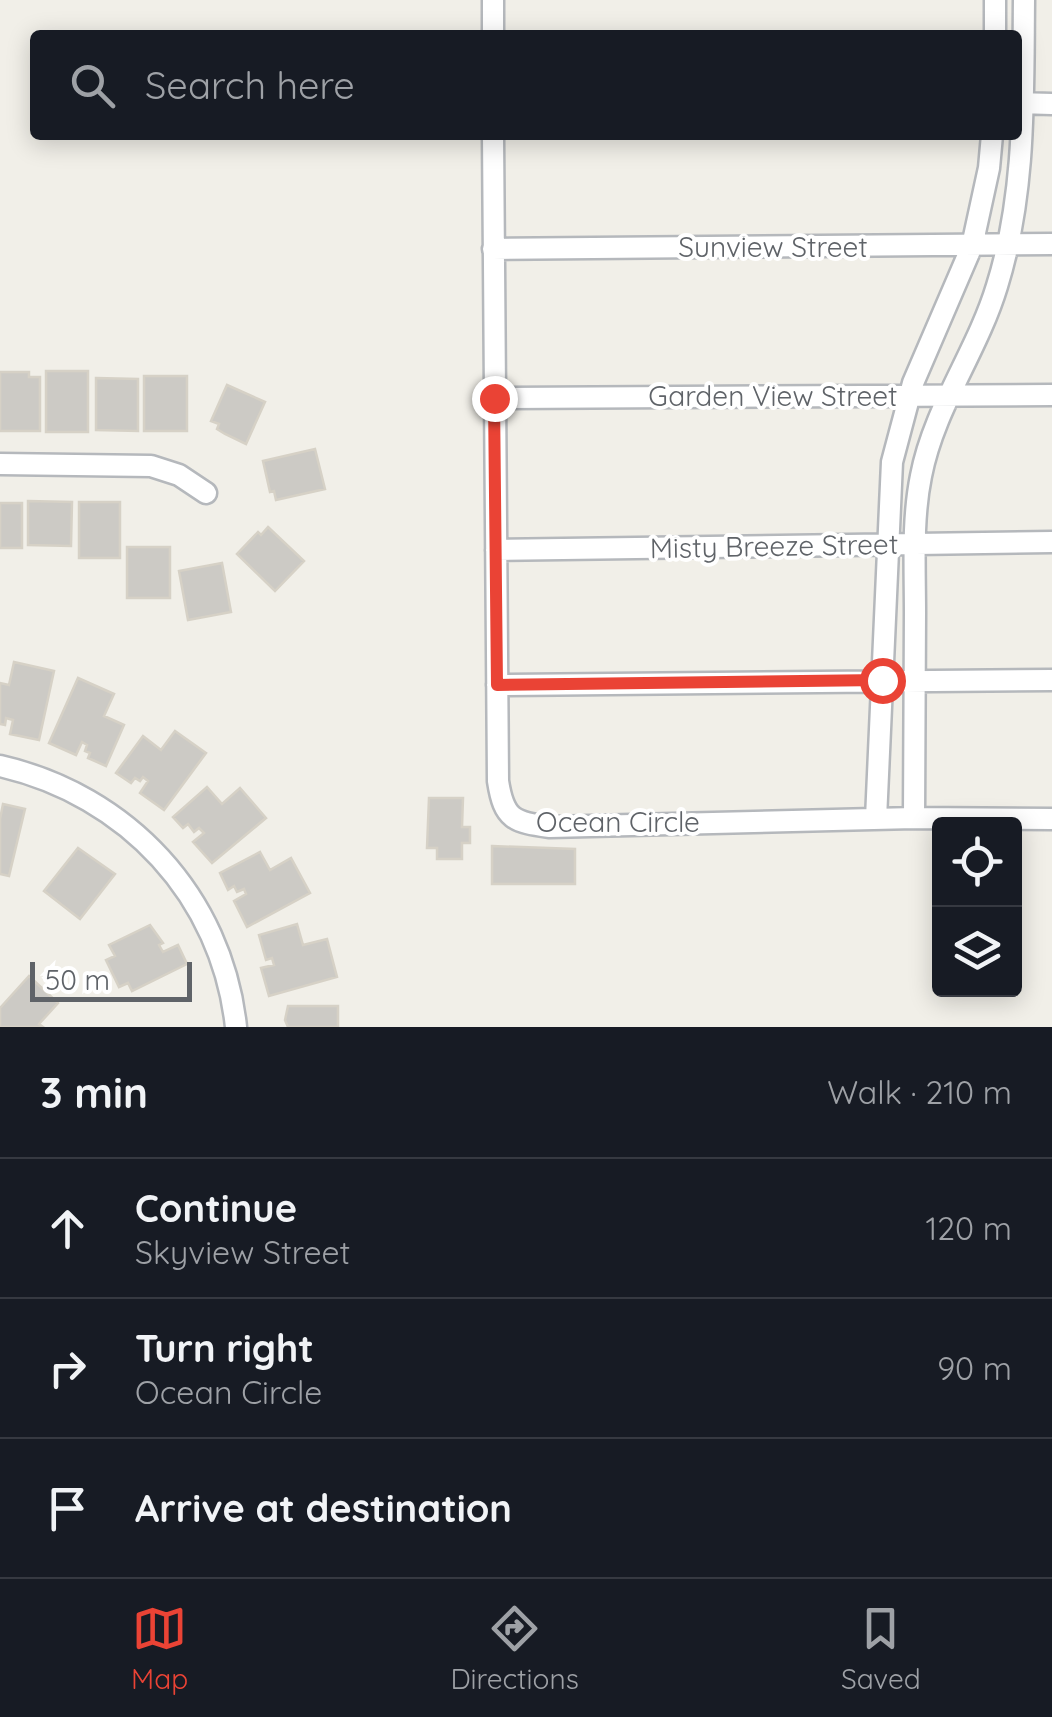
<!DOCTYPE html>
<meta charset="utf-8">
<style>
:root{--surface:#171b24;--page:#20242c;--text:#f1f3f6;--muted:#9ea1a6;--line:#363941;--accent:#ea4335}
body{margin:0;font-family:Quicksand,sans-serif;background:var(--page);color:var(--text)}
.controls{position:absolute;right:30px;bottom:30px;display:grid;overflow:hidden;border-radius:10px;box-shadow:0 5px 25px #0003}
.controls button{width:90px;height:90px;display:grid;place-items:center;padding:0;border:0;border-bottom:2px solid var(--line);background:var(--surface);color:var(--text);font:50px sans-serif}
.scale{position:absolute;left:30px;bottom:25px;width:162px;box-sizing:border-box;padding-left:10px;border:5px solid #5f6368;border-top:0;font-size:28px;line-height:35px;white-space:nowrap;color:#5f6368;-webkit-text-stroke:8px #fff;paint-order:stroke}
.stop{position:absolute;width:30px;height:30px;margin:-22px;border:8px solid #ea4335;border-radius:50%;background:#fff}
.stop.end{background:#ea4335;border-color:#fff;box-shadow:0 2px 10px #0008}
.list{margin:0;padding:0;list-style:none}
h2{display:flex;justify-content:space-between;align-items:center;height:130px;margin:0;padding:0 40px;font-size:42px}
h2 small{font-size:32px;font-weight:400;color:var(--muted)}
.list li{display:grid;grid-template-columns:65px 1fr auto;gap:30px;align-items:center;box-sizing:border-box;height:140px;padding:0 40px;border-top:2px solid var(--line)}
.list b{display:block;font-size:38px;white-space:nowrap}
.list p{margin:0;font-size:32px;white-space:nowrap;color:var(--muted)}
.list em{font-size:32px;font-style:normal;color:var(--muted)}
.icon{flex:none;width:55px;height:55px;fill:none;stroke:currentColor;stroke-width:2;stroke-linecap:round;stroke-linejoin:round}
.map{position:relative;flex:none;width:1052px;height:1027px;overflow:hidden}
.search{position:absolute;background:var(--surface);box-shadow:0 5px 25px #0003;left:30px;right:30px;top:30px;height:110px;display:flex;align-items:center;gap:25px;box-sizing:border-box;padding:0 35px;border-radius:10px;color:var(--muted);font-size:38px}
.sheet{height:550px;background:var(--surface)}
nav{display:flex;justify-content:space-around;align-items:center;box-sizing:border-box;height:140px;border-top:2px solid var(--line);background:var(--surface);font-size:28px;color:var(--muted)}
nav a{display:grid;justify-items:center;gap:5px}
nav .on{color:var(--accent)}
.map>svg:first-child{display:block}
.building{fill:#cccac5;stroke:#d6d1c6;stroke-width:2.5}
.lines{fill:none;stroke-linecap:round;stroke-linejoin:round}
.street-casing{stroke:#b5b8bc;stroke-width:25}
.street{stroke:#fff;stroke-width:20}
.route{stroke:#ea4335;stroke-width:12}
.labels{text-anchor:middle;stroke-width:8;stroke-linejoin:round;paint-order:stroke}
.street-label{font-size:28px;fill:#5f6368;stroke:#fff}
</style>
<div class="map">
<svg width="1052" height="1027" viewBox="0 0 1052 1027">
<rect width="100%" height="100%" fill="#f1efe8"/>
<path class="building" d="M46 371H88V432H46Z
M0 372H29V377H40V431H0Z
M144 376H187V431H144Z
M96 378 138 379V431L96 430Z
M227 385 265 402 246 444 225 434 217 429 219 424 211 421Z
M315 449 325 489 276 500 274 491 270 492 263 461Z
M28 501 72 502 71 546 28 545Z
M79 502H120V558H79Z
M0 503H22V548H0Z
M268 527 304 561 275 591 237 554 258 532 261 535Z
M127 547H170V598H127Z
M222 563 231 612 188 620 179 571Z
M14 662 54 671 39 740 10 734 13 720 6 718 5 725 0 724V683L9 685Z
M78 678 114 694 104 716 124 725 106 766 88 758 90 753 85 751 87 745 82 742 76 755 49 743Z
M175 731 206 753 164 810 140 793 148 781 143 777 140 781 135 778 131 783 116 773 143 736 161 750Z
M207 787 222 804 240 788 266 818 212 863 193 842 204 833 199 828 194 832 188 824 183 828 173 817Z
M429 798H463L462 827H470V843H462V859H437V848H427Z
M3 804 25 809 9 876 0 874V819Z
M492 846 575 849V884H492Z
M78 848 115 874 80 919 44 891Z
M260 852 270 870 291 858 310 893 247 927 234 901 246 894 244 889 237 892 234 886 228 890 220 873Z
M297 924 303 945 327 939 337 977 269 996 261 968 274 965 272 958 266 960 259 935Z
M150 925 163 943 159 945 163 952 178 945 187 964 132 991 128 983 119 987 106 960 115 956 109 945Z
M29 976 58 1003 39 1024 43 1027H0V1008Z
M288 1006H338V1027H288L285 1020Z"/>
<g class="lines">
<defs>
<path id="street" d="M493 0V35
M995 0V35
M1017 103 1052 104
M493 135 498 781C504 820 514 822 550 827L914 818 1052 819
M493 249 1052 244
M494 398 1052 395
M0 464 151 466 179 475 206 493
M496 550 1052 542
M497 685 1052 680
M0 766C127 795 222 896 236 1027
M914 818C914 750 915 681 915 613 915 568 912 520 921 476 934 408 977 352 997 286 1026 193 1023 97 1024 0
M876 819 892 462 913 383 972 246 989 168 992 135"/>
</defs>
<use href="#street" class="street-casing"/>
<use href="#street" class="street"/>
</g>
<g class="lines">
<path class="route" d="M494 398 497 685 882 680"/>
</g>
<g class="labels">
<g class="street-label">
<text x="773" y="257">Sunview Street</text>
<text x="773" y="406">Garden View Street</text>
<text transform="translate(774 546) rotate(-1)" y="10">Misty Breeze Street</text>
<text x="618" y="832">Ocean Circle</text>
</g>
</g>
</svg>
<div class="controls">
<button><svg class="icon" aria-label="locate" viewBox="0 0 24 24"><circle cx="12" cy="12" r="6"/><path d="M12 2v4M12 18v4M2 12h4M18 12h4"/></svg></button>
<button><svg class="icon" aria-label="layers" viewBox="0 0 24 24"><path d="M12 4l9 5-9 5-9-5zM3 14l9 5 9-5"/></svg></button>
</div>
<div class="scale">50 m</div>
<div class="stop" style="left:882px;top:680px"></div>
<div class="stop end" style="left:494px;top:398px"></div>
<div class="search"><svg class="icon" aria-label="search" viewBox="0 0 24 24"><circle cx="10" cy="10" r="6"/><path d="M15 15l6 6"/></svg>Search here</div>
</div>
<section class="sheet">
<h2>3 min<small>Walk · 210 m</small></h2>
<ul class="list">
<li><svg class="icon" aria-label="ahead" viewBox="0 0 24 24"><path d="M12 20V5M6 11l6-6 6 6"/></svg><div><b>Continue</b><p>Skyview Street</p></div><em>120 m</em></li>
<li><svg class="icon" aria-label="right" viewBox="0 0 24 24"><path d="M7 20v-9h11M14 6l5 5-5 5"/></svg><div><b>Turn right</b><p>Ocean Circle</p></div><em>90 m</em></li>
<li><svg class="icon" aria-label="arrive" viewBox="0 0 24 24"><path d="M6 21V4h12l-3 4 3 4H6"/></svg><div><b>Arrive at destination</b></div></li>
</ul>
</section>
<nav>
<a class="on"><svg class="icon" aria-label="map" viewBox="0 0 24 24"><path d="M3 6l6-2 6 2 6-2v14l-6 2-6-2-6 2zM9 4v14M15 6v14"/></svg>Map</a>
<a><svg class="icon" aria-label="directions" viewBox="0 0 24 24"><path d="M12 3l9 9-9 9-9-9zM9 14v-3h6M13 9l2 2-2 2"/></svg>Directions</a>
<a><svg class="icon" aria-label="saved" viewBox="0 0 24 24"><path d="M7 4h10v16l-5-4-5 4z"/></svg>Saved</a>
</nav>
